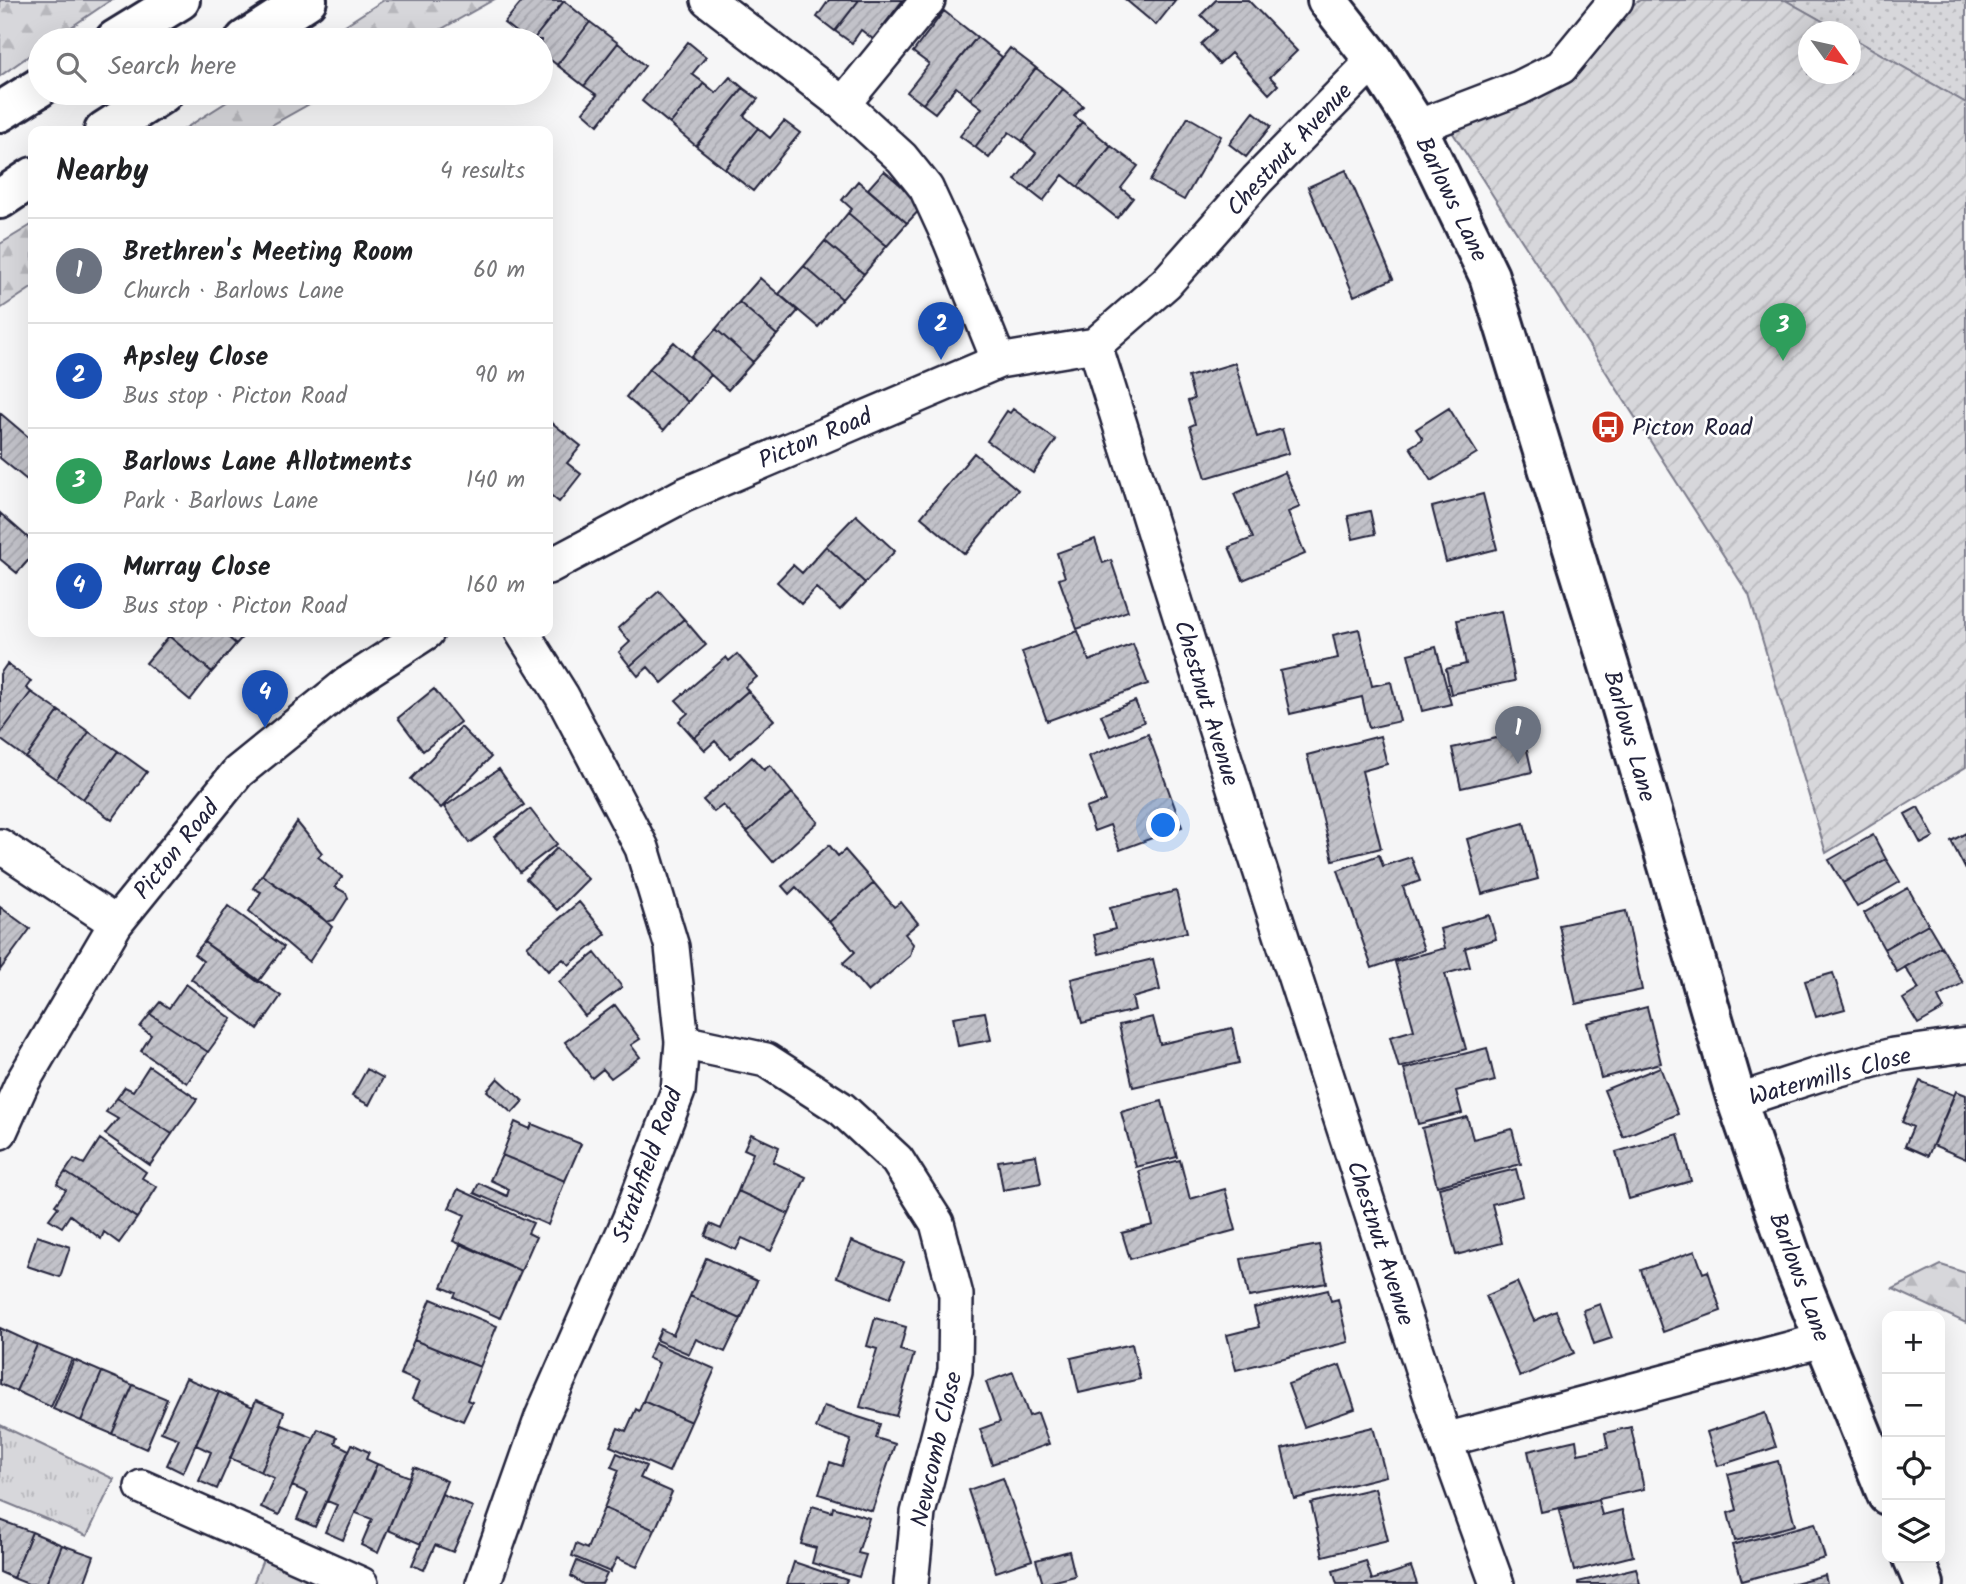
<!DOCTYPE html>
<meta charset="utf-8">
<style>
:root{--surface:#fff;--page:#f2f2f2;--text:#202124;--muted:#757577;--line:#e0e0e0;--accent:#ea580c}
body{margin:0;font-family:Kalam,sans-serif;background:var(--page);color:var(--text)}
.controls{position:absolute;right:21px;bottom:21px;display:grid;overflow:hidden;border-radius:14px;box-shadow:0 7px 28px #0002}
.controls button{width:63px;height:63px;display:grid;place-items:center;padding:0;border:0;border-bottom:2px solid var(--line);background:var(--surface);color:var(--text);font:35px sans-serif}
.compass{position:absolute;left:1798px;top:21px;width:63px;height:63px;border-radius:50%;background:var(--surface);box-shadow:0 7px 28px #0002;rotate:123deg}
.you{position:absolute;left:1164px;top:826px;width:24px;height:24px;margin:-18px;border:5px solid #fff;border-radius:50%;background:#1a73e8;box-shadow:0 0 0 10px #1a73e833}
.badge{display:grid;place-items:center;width:46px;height:46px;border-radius:50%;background:var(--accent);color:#fff;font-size:23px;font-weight:700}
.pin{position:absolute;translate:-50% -58px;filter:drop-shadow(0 2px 4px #0008)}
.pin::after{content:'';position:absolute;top:37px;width:24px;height:21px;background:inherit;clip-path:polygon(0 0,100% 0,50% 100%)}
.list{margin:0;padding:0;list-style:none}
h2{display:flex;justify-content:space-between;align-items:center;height:91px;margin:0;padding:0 28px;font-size:30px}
h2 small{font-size:23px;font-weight:400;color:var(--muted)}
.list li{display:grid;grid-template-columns:46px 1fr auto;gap:21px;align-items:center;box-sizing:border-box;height:105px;padding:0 28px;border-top:2px solid var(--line)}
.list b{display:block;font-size:26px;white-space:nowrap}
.list p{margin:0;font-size:23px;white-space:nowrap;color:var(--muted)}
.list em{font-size:23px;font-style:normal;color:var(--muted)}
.icon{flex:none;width:38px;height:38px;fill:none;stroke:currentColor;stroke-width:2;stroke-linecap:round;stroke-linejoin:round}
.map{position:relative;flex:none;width:1966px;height:1584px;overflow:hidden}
.search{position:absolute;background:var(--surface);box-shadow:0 7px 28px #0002;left:28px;top:28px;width:525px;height:77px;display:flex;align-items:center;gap:18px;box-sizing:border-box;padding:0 24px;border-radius:38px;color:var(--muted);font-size:26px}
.panel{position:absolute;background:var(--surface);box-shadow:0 7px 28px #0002;left:28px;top:126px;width:525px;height:511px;border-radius:14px}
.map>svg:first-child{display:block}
.grass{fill:url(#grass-tufts);stroke:#7c7c8b;stroke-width:2}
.forest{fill:url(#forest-firs);stroke:#7c7c8b;stroke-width:2}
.park{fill:url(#park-dots);stroke:#7c7c8b;stroke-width:2}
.garden{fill:url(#garden-furrows);stroke:#7c7c8b;stroke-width:2}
.building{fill:url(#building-hatch);stroke:#22223b;stroke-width:2}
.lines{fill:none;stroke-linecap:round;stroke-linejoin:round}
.street-casing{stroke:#22223b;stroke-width:38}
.secondary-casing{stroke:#22223b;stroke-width:44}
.highway-casing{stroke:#22223b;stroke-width:44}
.street{stroke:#fff;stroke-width:33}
.secondary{stroke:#fff;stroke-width:38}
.highway{stroke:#fff;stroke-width:38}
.labels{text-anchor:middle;stroke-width:5;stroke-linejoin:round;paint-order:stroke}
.street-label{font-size:24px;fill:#22223b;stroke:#fff}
.poi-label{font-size:24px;fill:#22223b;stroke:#fff;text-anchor:start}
</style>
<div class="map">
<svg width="1966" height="1584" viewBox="0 0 1966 1584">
<defs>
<pattern id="grass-tufts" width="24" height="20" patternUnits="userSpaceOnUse" patternTransform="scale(1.75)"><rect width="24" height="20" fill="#d7d7db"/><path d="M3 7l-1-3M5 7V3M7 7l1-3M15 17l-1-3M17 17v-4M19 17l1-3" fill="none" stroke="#b8b8bd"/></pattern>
<pattern id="forest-firs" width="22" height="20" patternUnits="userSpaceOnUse" patternTransform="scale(1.75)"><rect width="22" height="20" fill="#d7d7db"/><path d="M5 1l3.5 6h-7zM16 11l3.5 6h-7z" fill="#b8b8bd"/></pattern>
<pattern id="park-dots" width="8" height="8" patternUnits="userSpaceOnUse" patternTransform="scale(1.75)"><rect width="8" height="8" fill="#d7d7db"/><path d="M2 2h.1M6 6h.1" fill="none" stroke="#b8b8bd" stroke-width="1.8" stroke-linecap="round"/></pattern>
<pattern id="garden-furrows" width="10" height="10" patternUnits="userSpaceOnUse" patternTransform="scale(1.75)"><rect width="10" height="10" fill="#d7d7db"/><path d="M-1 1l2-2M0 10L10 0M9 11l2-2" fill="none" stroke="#b8b8bd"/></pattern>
<pattern id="building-hatch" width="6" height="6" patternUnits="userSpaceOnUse" patternTransform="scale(1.75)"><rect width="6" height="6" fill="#c2c2c9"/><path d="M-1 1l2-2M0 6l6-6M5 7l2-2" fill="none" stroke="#a6a6ae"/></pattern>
</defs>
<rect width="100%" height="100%" fill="#f6f6f7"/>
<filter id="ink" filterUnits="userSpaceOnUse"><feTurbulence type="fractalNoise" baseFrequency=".0143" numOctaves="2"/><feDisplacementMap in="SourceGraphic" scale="14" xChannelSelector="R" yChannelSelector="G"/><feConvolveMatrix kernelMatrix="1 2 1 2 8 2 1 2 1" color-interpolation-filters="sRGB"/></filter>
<g filter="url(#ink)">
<path class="grass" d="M0 1425 114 1479 87 1536 0 1500Z
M264 1557 313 1578 296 1584H253Z"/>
<path class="forest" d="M0 0H111L52 40H40V48L0 76Z
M384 0H493L422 40H322Z
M241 93H329L261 131H181Z
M33 224V287L0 309V244Z
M1941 1265 1966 1273V1323L1893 1289Z"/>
<path class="park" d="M1785 0H1966V103L1851 37 1850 32 1840 31Z"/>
<path class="garden" d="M1640 0H1785L1840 31 1808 32V74H1850L1851 37 1966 103V767L1826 853 1749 595 1449 127 1586 39Z"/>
<path class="building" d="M523 0 564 1 533 40H526L504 23Z
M829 0H859L835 31 817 17Z
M859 0H903L873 39 861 30 852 43 835 31Z
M1126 0H1176L1156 25Z
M1216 0H1248L1297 51 1270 77 1278 85 1269 94 1231 53 1219 64 1201 44 1216 30 1201 15Z
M564 1 590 22 557 65 541 52V40H533Z
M944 11 977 37 923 104 907 92 929 64 913 52Z
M590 22 618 43 584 86 557 65Z
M977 37 1002 57 970 99 956 87 935 113 923 104Z
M688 42 706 57 692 74 704 83 670 124 642 101Z
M618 43 645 66 598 125 583 112 597 95 584 86Z
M1010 48 1036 68 975 147 960 136 982 108 970 99Z
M1036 68 1063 89 1022 141 1009 132 989 158 975 147Z
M730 77 743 88 696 146 670 124 704 83 716 93Z
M743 88 758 99 744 116 758 128 725 169 696 146Z
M1063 89 1083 106 1074 116 1082 122 1029 190 1015 180 1036 153 1022 141Z
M1254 112 1271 126 1246 157 1229 144Z
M1188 117 1221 136 1184 200 1150 181Z
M784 121 800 133 753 191 725 169 758 128 770 138Z
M1082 122 1111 146 1078 187 1063 175 1043 201 1029 190Z
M1111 146 1138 166 1121 188 1133 198 1117 218 1078 187Z
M1346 170 1393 279 1354 296 1308 187Z
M884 171 924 205 907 223 868 189Z
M858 181 907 223 887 246 848 213 852 209 842 200Z
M848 213 887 246 864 274 825 241Z
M825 241 864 274 842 299 804 266Z
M804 266 842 299 818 327 779 294Z
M760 278 798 311 777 335 739 302Z
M739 302 777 335 753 362 716 329Z
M716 329 753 362 728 390 691 357Z
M674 342 711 375 688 402 649 369Z
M1235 363 1257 437 1282 429 1289 453 1206 478 1190 426 1195 424 1188 401 1194 399 1188 377Z
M649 369 688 402 664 430 626 397Z
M1449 408 1477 453 1431 481 1410 447 1423 439 1416 429Z
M1013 409 1056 440 1033 473 987 441 1007 411 1010 413Z
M0 413 33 441V485L0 458Z
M551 422 581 446 567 463 581 474 559 502 548 493V427Z
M974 453 1018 490 965 554 921 517Z
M1285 472 1300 507 1288 512 1305 554 1243 580 1229 547 1253 538 1234 494Z
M1483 494 1497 549 1446 562 1432 507Z
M1370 511 1375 534 1353 539 1348 516Z
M0 513 33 542V555L17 573 0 559Z
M856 515 895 551 865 583 826 546Z
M1095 539 1103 563 1111 560 1128 611 1077 629 1059 579 1065 577 1057 553Z
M826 546 865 583 840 610 816 588 801 604 777 582 793 565 802 573Z
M659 591 684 619 630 666 619 652 630 642 618 628Z
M1501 611 1515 681 1451 694 1446 669 1466 664 1457 620Z
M684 619 706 645 662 683 648 667 638 676 630 666Z
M1359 629 1372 686 1391 682 1400 721 1369 728 1362 697 1290 714 1280 671 1338 658 1333 635Z
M1078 631 1089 661 1133 644 1148 684 1047 721 1022 652Z
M172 632H222L236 644 212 672 169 636Z
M222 632H247L236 644Z
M169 636 212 672 190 700 146 663Z
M1436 647 1451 704 1422 711 1408 654Z
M737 654 757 677 745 687 748 691 694 738 679 721 688 713 676 700 726 657 729 661Z
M7 664 31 681 26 688 31 692 0 734V674Z
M434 689 460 722 423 751 398 718Z
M748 691 774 720 730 758 715 741 705 750 694 738Z
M31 692 59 711 26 758 0 739V734Z
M1135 701 1144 722 1110 736 1101 715Z
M59 711 89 732 56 779 26 758Z
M461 727 491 757 441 808 411 779Z
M89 732 118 751 83 799 56 779Z
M1523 732 1532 772 1461 788 1452 748Z
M1148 734 1182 827 1120 850 1110 825 1094 831 1086 808 1106 801 1089 756Z
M1380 736 1387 764 1362 771 1381 848 1333 860 1307 755Z
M118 751 147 772 112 820 83 799Z
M752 757 764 770 770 765 792 793 747 832 723 805 714 812 703 800Z
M499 769 524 805 469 843 444 807Z
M792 793 818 822 773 862 747 832Z
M1918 807 1934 837 1921 844 1905 814Z
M530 809 557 844 520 872 494 837Z
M297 822 322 853 318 857 342 877 335 887 346 893 348 898 334 920 327 922 262 875Z
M1524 823 1538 879 1482 894 1467 839Z
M1966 833V870L1951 841Z
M1873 835 1886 859 1843 883 1829 860Z
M829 845 838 856 845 850 874 883 829 922 796 887 789 894 782 886Z
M557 848 588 879 557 910 526 879Z
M1379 855 1383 866 1411 857 1420 881 1403 887 1424 950 1372 968 1338 870Z
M1886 859 1900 882 1857 907 1843 883Z
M262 875 318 914 332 927 309 962 249 911 261 892 253 888Z
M874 883 894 907 901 902 918 923 905 934 913 944 910 956 868 992 843 963 855 952 829 922Z
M1908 888 1928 924 1884 949 1864 913Z
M1176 891 1187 932 1099 954 1094 935 1115 929 1110 908Z
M579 902 606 934 569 965 563 959 548 971 527 946Z
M228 906 284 947 258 982 204 942Z
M0 907 30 929 0 970Z
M1626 911 1642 990 1576 1004 1559 925Z
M1489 915 1496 939 1465 948 1470 967 1445 974 1466 1049 1399 1068 1390 1037 1414 1030 1395 962 1445 948 1440 929Z
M1928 924 1941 946 1897 972 1884 949Z
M204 942 281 996 258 1029 191 979 203 961 194 954Z
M1941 946 1963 983 1938 997 1944 1009 1918 1024 1903 999 1919 989 1905 967Z
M595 953 622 987 585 1016 559 982Z
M1153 959 1160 990 1132 998 1135 1010 1082 1023 1071 979Z
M1833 973 1845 1009 1816 1017 1805 981Z
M186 984 232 1019 208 1052 150 1014 160 1002 169 1008Z
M615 1005 640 1039 631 1045 640 1057 611 1078 603 1069 592 1078 565 1042Z
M1647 1007 1661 1063 1601 1078 1587 1023Z
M985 1012 991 1040 958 1046 953 1017Z
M150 1014 208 1052 187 1083 141 1051 151 1035 140 1027Z
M1153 1017 1160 1044 1232 1028 1239 1063 1133 1087 1119 1025Z
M1487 1048 1495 1081 1456 1091 1462 1113 1418 1124 1404 1069Z
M149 1066 197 1099 172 1134 117 1098 125 1087 133 1091Z
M1660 1067 1678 1114 1623 1137 1604 1090Z
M367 1069 383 1078 369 1105 352 1096Z
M498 1078 523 1101 512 1113 487 1091Z
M1920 1081 1954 1095 1928 1156 1905 1146 1913 1127 1902 1122Z
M1956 1091 1966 1095V1159L1933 1145Z
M117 1098 172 1134 150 1165 105 1134 118 1119 106 1112Z
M1162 1101 1177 1157 1136 1167 1121 1112Z
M1467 1117 1473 1139 1512 1129 1521 1164 1437 1186 1422 1128Z
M515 1122 530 1129 532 1124 581 1144 565 1181 502 1155Z
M751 1134 779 1147 773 1162 806 1177 789 1214 738 1191 753 1153 744 1149Z
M1678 1134 1691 1181 1629 1199 1616 1152Z
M100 1139 146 1172 142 1178 157 1187 137 1218 65 1172 74 1159 84 1164Z
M502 1155 565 1181 548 1225 474 1193 479 1183 507 1196 509 1189 490 1180Z
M1036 1155 1041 1183 1003 1190 998 1161Z
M1180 1160 1190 1199 1225 1189 1236 1230 1130 1259 1122 1233 1153 1225 1139 1171Z
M1516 1169 1523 1196 1492 1204 1502 1243 1456 1255 1439 1188Z
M65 1172 137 1218 119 1243 104 1232 101 1239 70 1215 62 1227 49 1219 58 1207 55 1205 66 1190 57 1184Z
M458 1189 533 1223 528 1233 536 1237 521 1271 453 1241 465 1215 449 1208Z
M738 1191 789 1214 771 1251 742 1238 736 1250 705 1236 710 1224 721 1229Z
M37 1236 70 1247 60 1277 27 1266Z
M851 1241 904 1262 890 1298 837 1277Z
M461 1243 521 1271 500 1318 454 1297 456 1293 442 1287Z
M1319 1245 1327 1283 1249 1297 1241 1259Z
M1695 1251 1703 1273 1708 1271 1721 1311 1663 1332 1641 1270Z
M706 1258 757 1281 741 1319 690 1296Z
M1517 1282 1534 1321 1556 1311 1574 1353 1520 1377 1486 1296Z
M1328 1290 1331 1301 1338 1299 1348 1342 1236 1370 1227 1335 1259 1327 1254 1308Z
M690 1296 741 1319 725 1352 696 1339 689 1354 656 1340 661 1329 673 1335Z
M431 1299 497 1326 480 1367 414 1340Z
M1600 1304 1612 1338 1594 1344 1583 1310Z
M875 1318 906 1327 900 1350 914 1354 896 1416 860 1407 877 1349 867 1346Z
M0 1328 37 1345 16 1391 0 1384Z
M414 1340 480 1367 467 1400 472 1402 463 1421 412 1399 419 1382 400 1374Z
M655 1343 715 1369 691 1422 643 1401 659 1363 648 1358Z
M1132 1344 1140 1379 1079 1393 1071 1358Z
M37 1345 72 1359 51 1407 16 1391Z
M74 1360 102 1372 81 1421 53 1409Z
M1340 1365 1355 1409 1304 1427 1288 1384Z
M102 1372 133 1385 112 1434 81 1421Z
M1013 1372 1029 1416 1038 1413 1049 1444 992 1464 980 1429 1000 1422 986 1382Z
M186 1378 219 1392 183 1473 167 1465 179 1439 161 1432Z
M133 1385 167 1399 146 1449 112 1434Z
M219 1392 253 1407 217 1489 199 1481 211 1452 196 1445Z
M256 1400 284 1412 280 1424 282 1425 261 1472 230 1458Z
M643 1401 691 1422 669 1472 610 1446 618 1428 626 1431 636 1409 639 1411Z
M824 1406 880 1424 876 1438 895 1444 872 1511 819 1494 830 1462 842 1466 851 1440 816 1428Z
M1765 1413 1776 1447 1718 1466 1707 1432Z
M282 1425 314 1438 279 1515 261 1507 274 1478 261 1472Z
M1373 1427 1386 1476 1294 1499 1282 1449Z
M1631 1427 1644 1489 1541 1512 1528 1451 1576 1440 1578 1454 1608 1448 1605 1433Z
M318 1429 337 1437 335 1443 349 1450 315 1527 297 1519 308 1493 292 1486Z
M352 1444 369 1452 366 1459 377 1464 343 1540 325 1532 337 1505 327 1501Z
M617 1453 646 1466 640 1478 672 1492 655 1530 604 1508 619 1470 611 1467Z
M1778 1461 1795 1525 1735 1541 1728 1513 1737 1510 1728 1474Z
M377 1464 410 1477 378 1553 361 1545 372 1519 356 1513Z
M414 1467 447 1481 421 1544 388 1530Z
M1003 1478 1032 1560 996 1572 968 1490Z
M1375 1488 1388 1540 1323 1556 1311 1503Z
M442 1494 473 1507 453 1552 435 1545 424 1570 412 1565Z
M1598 1500 1602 1515 1622 1510 1633 1556 1574 1571 1559 1510Z
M812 1506 832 1512 833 1507 869 1518 858 1553 866 1555 859 1577 812 1563 816 1548 801 1544Z
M604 1508 655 1530 637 1567 617 1558 610 1572 572 1556 576 1544 587 1549Z
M0 1520 32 1532 13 1578 0 1572Z
M1815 1523 1825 1558 1742 1581 1732 1545Z
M32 1532 62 1545 46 1584H28L13 1578Z
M62 1545 94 1556 84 1584H46Z
M1069 1551 1075 1576 1043 1584 1036 1560Z
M577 1561 607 1574 602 1584H583L571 1576Z
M1366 1561 1372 1580 1411 1567 1417 1584H1337L1333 1571Z
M794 1562 847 1580 845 1584H787Z
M1636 1568 1640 1584H1578V1582Z
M1825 1575 1827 1584H1790Z"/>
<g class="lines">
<defs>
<path id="street" d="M708 0 843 104 902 158 926 188 950 240 999 361
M843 104 928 0
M1417 127 1519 88 1561 67 1616 0
M1095 345 1251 842 1445 1440 1497 1584
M1095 345 1166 283 1257 180 1374 60
M548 567 684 495 999 361 1095 345
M0 846 116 923
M682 1042 766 1060 842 1109 897 1160 937 1223 956 1295 955 1371 918 1513 911 1584
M1737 1101 1817 1075 1893 1055 1966 1045
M0 1132 22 1083 116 923 238 772 347 684 427 632
M1445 1440 1823 1340
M142 1487 361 1584
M483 1584 542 1417 629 1220 678 1091 682 1042 672 947 642 848 562 696 522 632"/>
<path id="secondary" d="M1327 0 1374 60 1417 127 1489 276 1618 695 1737 1101 1796 1270 1887 1495
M1913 1558 1924 1584"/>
<path id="highway" d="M115 40 180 0
M245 40 307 0
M0 112 40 87
M104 131 163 93
M0 199 33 177"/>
</defs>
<use href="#street" class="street-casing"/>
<use href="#secondary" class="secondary-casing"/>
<use href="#highway" class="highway-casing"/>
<use href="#street" class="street"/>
<use href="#secondary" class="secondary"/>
<use href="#highway" class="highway"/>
</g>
</g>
<defs>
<symbol id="bus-disc" viewBox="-11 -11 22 22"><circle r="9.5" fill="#c8321e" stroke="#fff"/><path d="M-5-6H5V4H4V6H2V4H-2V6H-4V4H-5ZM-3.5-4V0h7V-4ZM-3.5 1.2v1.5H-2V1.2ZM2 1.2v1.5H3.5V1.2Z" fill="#fff"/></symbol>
</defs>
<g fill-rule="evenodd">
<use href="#bus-disc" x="1589" y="408" width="38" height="38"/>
</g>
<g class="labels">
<g class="street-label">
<text transform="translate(1289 149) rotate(-47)" y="8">Chestnut Avenue</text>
<text transform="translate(1452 199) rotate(64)" y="8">Barlows Lane</text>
<text transform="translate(815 438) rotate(-23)" y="8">Picton Road</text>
<text transform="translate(1207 703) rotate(73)" y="8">Chestnut Avenue</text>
<text transform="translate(1630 736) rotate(74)" y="8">Barlows Lane</text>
<text transform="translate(176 849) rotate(-51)" y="8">Picton Road</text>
<text transform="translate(1830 1076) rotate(-15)" y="8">Watermills Close</text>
<text transform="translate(647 1165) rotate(-70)" y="8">Strathfield Road</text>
<text transform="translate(1381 1243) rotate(72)" y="8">Chestnut Avenue</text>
<text transform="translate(1800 1277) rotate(70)" y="8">Barlows Lane</text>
<text transform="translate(936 1449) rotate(-77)" y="8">Newcomb Close</text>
</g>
<g class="poi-label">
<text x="1632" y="435">Picton Road</text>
</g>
</g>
</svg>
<div class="controls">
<button>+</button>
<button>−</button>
<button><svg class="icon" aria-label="locate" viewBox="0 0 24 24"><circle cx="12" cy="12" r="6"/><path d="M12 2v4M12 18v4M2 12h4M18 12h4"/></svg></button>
<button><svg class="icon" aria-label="layers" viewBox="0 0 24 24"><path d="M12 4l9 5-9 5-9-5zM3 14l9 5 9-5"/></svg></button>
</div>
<svg class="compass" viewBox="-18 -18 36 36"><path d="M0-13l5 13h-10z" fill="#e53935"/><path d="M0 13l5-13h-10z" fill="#757577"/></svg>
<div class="you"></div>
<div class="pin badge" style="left:1518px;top:764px;background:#6b7280">1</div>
<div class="pin badge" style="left:941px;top:360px;background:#1a4fb4">2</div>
<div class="pin badge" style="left:1783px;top:361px;background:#2e9e5b">3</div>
<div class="pin badge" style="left:265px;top:728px;background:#1a4fb4">4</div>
<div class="search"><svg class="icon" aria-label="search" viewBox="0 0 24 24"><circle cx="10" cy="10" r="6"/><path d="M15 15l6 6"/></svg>Search here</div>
<section class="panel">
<h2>Nearby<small>4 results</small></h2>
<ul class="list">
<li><span class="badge" style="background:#6b7280">1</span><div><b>Brethren's Meeting Room</b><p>Church · Barlows Lane</p></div><em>60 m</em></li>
<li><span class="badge" style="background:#1a4fb4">2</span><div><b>Apsley Close</b><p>Bus stop · Picton Road</p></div><em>90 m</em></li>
<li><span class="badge" style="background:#2e9e5b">3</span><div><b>Barlows Lane Allotments</b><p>Park · Barlows Lane</p></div><em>140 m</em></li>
<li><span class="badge" style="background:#1a4fb4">4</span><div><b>Murray Close</b><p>Bus stop · Picton Road</p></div><em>160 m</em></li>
</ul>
</section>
</div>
